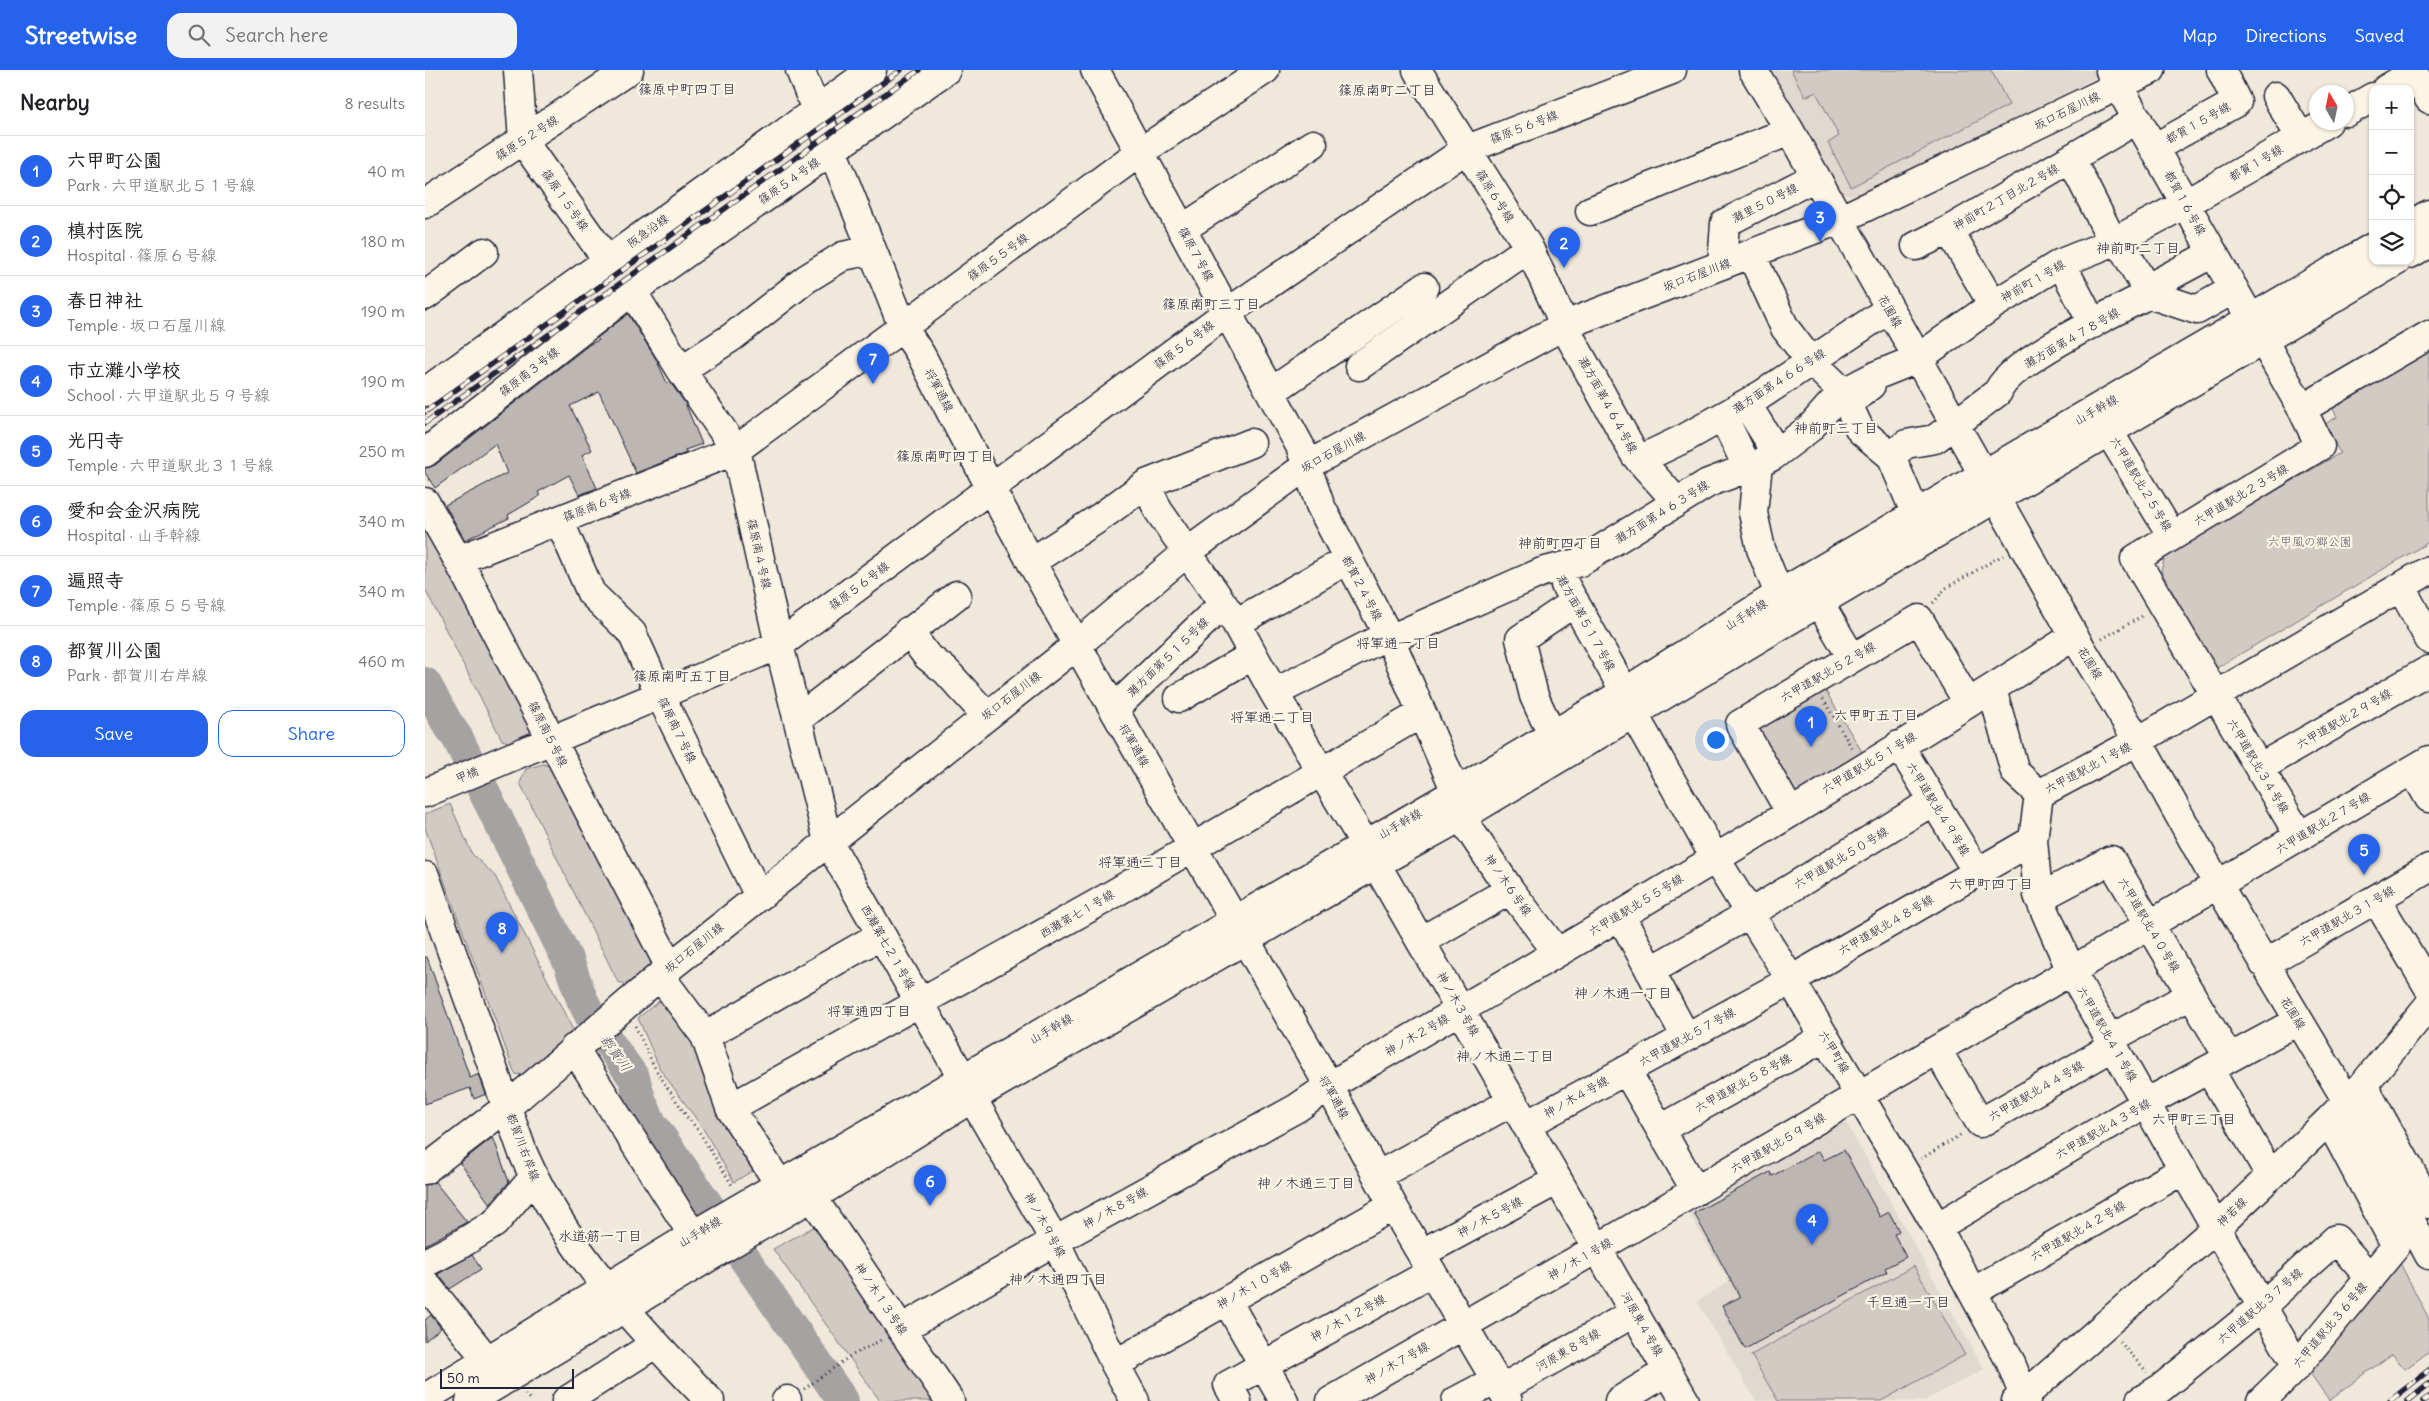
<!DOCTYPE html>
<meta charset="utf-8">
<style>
:root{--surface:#fff;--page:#f2f2f2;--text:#202124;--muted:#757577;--line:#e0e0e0;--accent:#2563eb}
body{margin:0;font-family:Delius,"Klee One",sans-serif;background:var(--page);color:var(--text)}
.controls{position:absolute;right:15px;top:15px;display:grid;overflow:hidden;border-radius:10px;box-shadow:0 1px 4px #0004}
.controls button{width:45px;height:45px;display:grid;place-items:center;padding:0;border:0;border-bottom:1px solid var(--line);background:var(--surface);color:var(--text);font:25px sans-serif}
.compass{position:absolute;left:1884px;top:15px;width:45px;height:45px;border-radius:50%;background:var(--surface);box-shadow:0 1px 4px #0004;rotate:351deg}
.scale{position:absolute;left:15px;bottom:12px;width:134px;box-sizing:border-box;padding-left:5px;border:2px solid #22223b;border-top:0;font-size:14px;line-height:18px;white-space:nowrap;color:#22223b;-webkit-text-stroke:4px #fcf5e5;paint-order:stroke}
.you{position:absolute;left:1290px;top:669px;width:18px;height:18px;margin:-12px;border:4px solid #fff;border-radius:50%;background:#1a73e8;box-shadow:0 0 0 8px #1a73e833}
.badge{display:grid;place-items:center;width:32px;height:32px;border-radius:50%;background:var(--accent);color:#fff;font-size:16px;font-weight:700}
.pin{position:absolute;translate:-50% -41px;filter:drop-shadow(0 1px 2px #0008)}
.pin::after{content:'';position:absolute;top:26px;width:18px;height:15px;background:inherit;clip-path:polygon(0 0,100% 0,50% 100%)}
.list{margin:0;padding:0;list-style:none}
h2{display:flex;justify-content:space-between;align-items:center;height:65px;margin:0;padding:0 20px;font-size:21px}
h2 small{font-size:16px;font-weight:400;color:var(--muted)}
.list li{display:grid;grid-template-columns:32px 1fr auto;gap:15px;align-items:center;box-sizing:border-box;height:70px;padding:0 20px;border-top:1px solid var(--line)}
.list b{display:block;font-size:19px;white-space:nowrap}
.list p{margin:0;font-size:16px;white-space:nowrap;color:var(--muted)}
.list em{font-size:16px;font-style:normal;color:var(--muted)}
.actions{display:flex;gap:10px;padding:15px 20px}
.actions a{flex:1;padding:11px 0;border:1px solid var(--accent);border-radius:15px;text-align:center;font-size:18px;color:var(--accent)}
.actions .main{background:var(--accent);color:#fff}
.icon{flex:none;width:28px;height:28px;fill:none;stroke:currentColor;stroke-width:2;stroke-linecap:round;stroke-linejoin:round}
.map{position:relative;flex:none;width:2004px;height:1331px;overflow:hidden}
header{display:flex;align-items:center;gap:30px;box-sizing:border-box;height:70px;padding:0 25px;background:var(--accent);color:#fff}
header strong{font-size:24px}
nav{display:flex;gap:28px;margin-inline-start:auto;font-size:18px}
.search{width:350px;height:45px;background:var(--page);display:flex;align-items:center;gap:12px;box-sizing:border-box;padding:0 18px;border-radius:15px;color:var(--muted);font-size:19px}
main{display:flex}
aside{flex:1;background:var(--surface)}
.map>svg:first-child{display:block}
.built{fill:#e0d9cf}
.green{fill:#d1cbc3;stroke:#7a767f}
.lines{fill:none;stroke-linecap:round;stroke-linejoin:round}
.river{stroke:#a6a2a2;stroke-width:32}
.building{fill:#bcb7b3;stroke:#22223b}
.minor-casing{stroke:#22223b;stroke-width:31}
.major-casing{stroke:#22223b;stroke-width:31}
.path{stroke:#22223b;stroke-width:3;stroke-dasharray:1 4;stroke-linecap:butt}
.minor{stroke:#fcf5e5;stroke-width:28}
.major{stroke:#fcf5e5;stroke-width:28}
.rail-casing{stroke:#22223b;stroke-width:5.5}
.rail{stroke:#fcf5e5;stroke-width:4;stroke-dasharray:11;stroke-linecap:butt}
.labels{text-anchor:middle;stroke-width:4.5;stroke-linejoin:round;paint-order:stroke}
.street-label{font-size:12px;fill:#22223b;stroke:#fcf5e5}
.park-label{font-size:12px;fill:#575564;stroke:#fcf5e5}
.neighbourhood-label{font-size:14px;fill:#22223b;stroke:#fcf5e5}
.water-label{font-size:14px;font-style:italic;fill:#575564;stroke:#fcf5e5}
</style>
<header>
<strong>Streetwise</strong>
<div class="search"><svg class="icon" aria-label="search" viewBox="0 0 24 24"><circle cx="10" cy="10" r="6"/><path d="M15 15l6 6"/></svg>Search here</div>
<nav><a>Map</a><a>Directions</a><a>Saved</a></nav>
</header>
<main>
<aside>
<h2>Nearby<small>8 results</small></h2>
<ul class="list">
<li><span class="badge">1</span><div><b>六甲町公園</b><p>Park · 六甲道駅北５１号線</p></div><em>40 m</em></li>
<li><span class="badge">2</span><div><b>槙村医院</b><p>Hospital · 篠原６号線</p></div><em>180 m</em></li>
<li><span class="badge">3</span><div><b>春日神社</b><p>Temple · 坂口石屋川線</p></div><em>190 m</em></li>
<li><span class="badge">4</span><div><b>市立灘小学校</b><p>School · 六甲道駅北５９号線</p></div><em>190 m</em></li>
<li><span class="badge">5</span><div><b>光円寺</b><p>Temple · 六甲道駅北３１号線</p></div><em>250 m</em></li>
<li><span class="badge">6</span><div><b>愛和会金沢病院</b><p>Hospital · 山手幹線</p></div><em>340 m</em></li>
<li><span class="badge">7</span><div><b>遍照寺</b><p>Temple · 篠原５５号線</p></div><em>340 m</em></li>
<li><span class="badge">8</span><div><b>都賀川公園</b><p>Park · 都賀川右岸線</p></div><em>460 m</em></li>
</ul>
<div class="actions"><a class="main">Save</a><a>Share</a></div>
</aside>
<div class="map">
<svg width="2004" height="1331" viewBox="0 0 2004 1331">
<rect width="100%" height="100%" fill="#efe8db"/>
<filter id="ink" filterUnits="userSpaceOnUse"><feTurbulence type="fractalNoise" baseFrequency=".02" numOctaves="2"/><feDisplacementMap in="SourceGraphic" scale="10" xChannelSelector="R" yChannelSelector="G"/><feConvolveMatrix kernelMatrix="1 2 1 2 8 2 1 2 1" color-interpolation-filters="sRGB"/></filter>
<g filter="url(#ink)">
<path class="built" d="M1346 0H1675L1670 8 1435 126 1417 123Z
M1411 1051 1422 1054 1559 1299 1499 1331H1331L1272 1231 1304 1212 1261 1138Z"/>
<path class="green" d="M1366 0H1566L1584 35 1426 117 1403 73 1414 66 1391 22 1380 27Z
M2004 282V472L1790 599 1736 501 1740 486 1915 383 1900 354 1912 347 1907 337Z
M0 453 107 655 104 665 86 673 77 670 0 519Z
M1397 615 1442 690 1376 731 1364 724 1329 664 1333 652Z
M118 694 130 698 224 883 226 897 206 915 193 912 95 713 101 699Z
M25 734 47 784 70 806 148 960 98 1005 90 1004 0 758V744Z
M239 927 273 969 334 1097 309 1112 277 1057 235 999 213 948Z
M394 1154 514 1331H455L348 1179Z
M1975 1193 2004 1249V1282L1980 1299 1967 1284 1904 1330 1882 1299Z
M1489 1196 1540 1285 1456 1331H1353L1326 1285Z"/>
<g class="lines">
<path class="river" d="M0 613 22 653 32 667 144 893 157 929 167 949 209 1008 216 1032 226 1053 418 1331"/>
</g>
<path class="building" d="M203 244 231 289 242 313 245 312 260 333 277 374 260 380 261 383 211 403 174 322 145 336 167 380 157 385 172 418 154 425 144 405 113 422 115 426 83 445 84 448 40 470 20 435 82 403 70 374 10 418 0 403V398L10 395 165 274 174 270 172 268Z
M0 887H2L45 1008 54 1004 61 1024 49 1029 45 1018 0 1034Z
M68 1067 84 1112 65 1134 35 1093Z
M1419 1080 1455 1147 1464 1142 1474 1161 1469 1164 1481 1187 1460 1198 1462 1202 1320 1279 1297 1236 1315 1227 1269 1143 1345 1102 1347 1106 1394 1081 1399 1090Z
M10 1112 42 1152 0 1175V1115Z
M47 1185 56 1199 25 1219 13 1204Z
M6 1245 16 1258 0 1271V1250Z"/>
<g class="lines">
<defs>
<path id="minor" d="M93 0 98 71 182 190
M375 0 478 257 496 285 566 419 652 575 904 1016 968 1136 1083 1331
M670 0 875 376 895 435 965 569 1031 722
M992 0 1104 178 1145 267 1210 385 1252 432
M1328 0 1365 61 1649 566 1713 671 1793 815 1922 1031 2004 1185
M1987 0 2004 29
M1685 1 1877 339
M1961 19 1988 3
M1851 26 1876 68
M1922 42 1948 27
M1729 78 1812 32 1796 0
M1646 89 1688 172
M0 134 204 0
M1165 141 1365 61
M757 159 888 74
M1693 169 1724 224 1772 240 1809 219
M1491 176 1524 160
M1326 184 1360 258 1383 288 1418 322
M1636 193 1668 254
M1297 195 1300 153 1390 107
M1721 219 1788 183
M207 221 256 300 311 380 354 575 403 771 538 1009 547 1028 630 1171 690 1294 710 1331
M0 226 59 182
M1568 235 1524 160 1713 49
M934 296 1104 178
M256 300 307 267 381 209 418 186 447 180
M1446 315 1423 334 1435 360 1466 386 1491 445
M0 322 447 0
M846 322 999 217
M1329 346 1352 383
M1298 347 1323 398
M1684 362 1747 466
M826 373 721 414 733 440 811 553 849 623 940 774
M0 383 207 221 521 0
M1466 386 1481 374 1510 369 1573 322C1583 292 1692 241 1724 224
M1214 390 1260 368 1336 325 1464 239
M1333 394 1328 443 1336 479 1354 524
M0 432 33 490 245 897
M134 450 166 523 207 563 235 625 334 826
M33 490 311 380 715 82 840 0
M606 492 674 448 721 414
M1140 515 1192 608
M1976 517 2004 569
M1394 532 1427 588
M811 553 922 490
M483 561 502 586 521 601 562 646
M1567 619 1590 702 1614 724
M849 623 953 570 965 569 1117 502 1155 492 1283 413 1333 394 1348 386 1385 358 1415 324 1452 305 1492 289 1568 235 1636 193 1688 172 1760 134 1903 52
M754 628 828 585
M689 639 798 534
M1208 643 1290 788 1366 910 1512 1157 1585 1291 1601 1331
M373 649 532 525
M1120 650 1109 626 1095 569 1150 532
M1474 675 1552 802
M1834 698 2004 600
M1988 700 2004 728
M0 723 354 575 803 242 1040 80 1247 0
M1365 742 1315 654 1494 549 1543 633
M1036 747 1085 820 1132 882
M1875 767 1710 489 1895 376 1877 339 2004 265
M951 794 1260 1331
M0 806 98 1083C140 1179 213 1257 285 1331
M1614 828 1686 790 1804 988
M1951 829 2004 918
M1195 845 1261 967
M996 871 1085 820
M1839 894 2004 798
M1225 901 1324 844 1508 731
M235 906 280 966 305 1038 355 1115
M280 966 456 865
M1685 969 1766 925
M149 978 268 1165
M1512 980 1555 1053 1689 976
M1784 999 1845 1105
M1201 1000 1271 1121
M1938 1015 2004 1134
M305 1038 671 834 997 643
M1101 1055 1366 910 1608 770
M1236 1059 1400 967
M0 1100 83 1036 245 897 652 575 761 483 881 396 1140 255 1414 150 1726 0
M952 1106 1088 1031
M387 1127 525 1331
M1512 1157 1721 1033 1873 951
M997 1183 1133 1110
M0 1193 31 1177 70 1153 109 1107
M0 1213 63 1291
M1548 1222 1758 1100
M802 1231 859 1331
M476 1259 630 1171 872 1038 904 1016C1155 871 1405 723 1649 566
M690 1294 968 1136
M1872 1296 1791 1158 1646 901 2004 690
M1076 1319 1210 1242
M141 1331 230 1274
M361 1331 362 1330
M812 1331 803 1315 1007 1202
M906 1331 1173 1178 1646 901 1613 825 1608 770 1614 724 1713 671 2004 500
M1031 1331 1071 1310
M1194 1331 1243 1301
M1591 1331 1599 1326 1791 1158 1904 1050 1938 1015 2004 935
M1715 1331 1736 1318 1837 1236 1911 1169 1945 1208
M1836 1331 1872 1296 1971 1176 1904 1050"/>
<path id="major" d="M1985 155 2004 144
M1985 184 2004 173
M0 1328 268 1165 1031 722 1198 623 1354 524 1948 177
M45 1331 334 1157 387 1127 547 1028 951 794 1036 747 1329 571 1972 191"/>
</defs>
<use href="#minor" class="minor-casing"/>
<use href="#major" class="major-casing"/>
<path class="path" d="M1508 533 1521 518 1578 485
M1677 569 1719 545
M1398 629 1428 680
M210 956 231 1000 262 1047 273 1060 307 1115
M1496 1089 1537 1064
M1695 1272 1722 1302
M379 1319 424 1287 458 1269
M100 1324 106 1331"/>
<use href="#minor" class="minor"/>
<use href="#major" class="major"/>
<defs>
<path id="rail" d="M0 342 476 0
M0 353 494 0
M1965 1331 2004 1300
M1983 1331 2004 1314
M1998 1331 2004 1327"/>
</defs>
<use href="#rail" class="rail-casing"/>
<use href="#rail" class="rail"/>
</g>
</g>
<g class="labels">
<g class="street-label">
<text transform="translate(1642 41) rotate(-26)" y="4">坂口石屋川線</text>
<text transform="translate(1773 53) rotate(-29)" y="4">都賀１５号線</text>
<text transform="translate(1099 57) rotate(-21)" y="4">篠原５６号線</text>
<text transform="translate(102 68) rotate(-33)" y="4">篠原５２号線</text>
<text transform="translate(1831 93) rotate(-30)" y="4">都賀１号線</text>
<text transform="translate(364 111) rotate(-35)" y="4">篠原５４号線</text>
<text transform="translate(1070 126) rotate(57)" y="4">篠原６号線</text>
<text transform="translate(1581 127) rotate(-30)" y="4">神前町２丁目北２号線</text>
<text transform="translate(140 130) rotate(55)" y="4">篠原１５号線</text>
<text transform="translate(1340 133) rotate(-27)" y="4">灘里５０号線</text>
<text transform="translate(1760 133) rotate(61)" y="4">都賀１６号線</text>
<text transform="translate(223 161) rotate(-36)" y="4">阪急沿線</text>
<text transform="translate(771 184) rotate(61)" y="4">篠原７号線</text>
<text transform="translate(573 187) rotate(-36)" y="4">篠原５５号線</text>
<text transform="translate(1272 205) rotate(-21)" y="4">坂口石屋川線</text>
<text transform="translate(1608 211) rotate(-30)" y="4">神前町１号線</text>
<text transform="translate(1465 241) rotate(61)" y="4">花園線</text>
<text transform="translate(1647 268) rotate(-30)" y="4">灘方面第４７８号線</text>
<text transform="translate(759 275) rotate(-37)" y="4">篠原５６号線</text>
<text transform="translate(104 302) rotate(-38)" y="4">篠原南３号線</text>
<text transform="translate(1354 311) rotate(-33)" y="4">灘方面第４６６号線</text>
<text transform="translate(514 320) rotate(62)" y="4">将軍通線</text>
<text transform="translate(1183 335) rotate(61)" y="4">灘方面第４６４号線</text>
<text transform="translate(1671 340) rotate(-30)" y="4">山手幹線</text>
<text transform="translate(908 382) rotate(-29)" y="4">坂口石屋川線</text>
<text transform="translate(1716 414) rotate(59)" y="4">六甲道駅北２５号線</text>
<text transform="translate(1816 425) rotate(-31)" y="4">六甲道駅北２３号線</text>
<text transform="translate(172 435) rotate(-21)" y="4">篠原南６号線</text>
<text transform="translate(1237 442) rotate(-32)" y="4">灘方面第４６３号線</text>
<text transform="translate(334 484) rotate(77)" y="4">篠原南４号線</text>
<text transform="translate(434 516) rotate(-37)" y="4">篠原５６号線</text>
<text transform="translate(937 518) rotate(62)" y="4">都賀２４号線</text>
<text transform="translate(1321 545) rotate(-32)" y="4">山手幹線</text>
<text transform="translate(1161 553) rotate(61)" y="4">灘方面第５１７号線</text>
<text transform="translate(743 587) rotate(-44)" y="4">灘方面第５１５号線</text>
<text transform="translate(1665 593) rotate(59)" y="4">花園線</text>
<text transform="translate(1403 602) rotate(-30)" y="4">六甲道駅北５２号線</text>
<text transform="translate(586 626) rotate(-38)" y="4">坂口石屋川線</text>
<text transform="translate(1919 649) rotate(-30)" y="4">六甲道駅北２９号線</text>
<text transform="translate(252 660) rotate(64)" y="4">篠原南７号線</text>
<text transform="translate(123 664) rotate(63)" y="4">篠原南５号線</text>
<text transform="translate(709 675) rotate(60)" y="4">将軍通線</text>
<text transform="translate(1444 693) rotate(-31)" y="4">六甲道駅北５１号線</text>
<text transform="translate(1833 696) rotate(59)" y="4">六甲道駅北３４号線</text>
<text transform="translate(1663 698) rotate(-28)" y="4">六甲道駅北１号線</text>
<text transform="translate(42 705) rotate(-23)" y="4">甲橋</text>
<text transform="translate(1513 739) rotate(58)" y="4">六甲道駅北４９号線</text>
<text transform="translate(1898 753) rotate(-31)" y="4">六甲道駅北２７号線</text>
<text transform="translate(975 754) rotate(-30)" y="4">山手幹線</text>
<text transform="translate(1416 788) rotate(-31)" y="4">六甲道駅北５０号線</text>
<text transform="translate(1083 815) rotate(55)" y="4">神ノ木６号線</text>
<text transform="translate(1211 835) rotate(-31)" y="4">六甲道駅北５５号線</text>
<text transform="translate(652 844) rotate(-30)" y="4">西灘第七１号線</text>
<text transform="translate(1922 846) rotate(-30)" y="4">六甲道駅北３１号線</text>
<text transform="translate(1461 855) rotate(-30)" y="4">六甲道駅北４８号線</text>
<text transform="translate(1724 855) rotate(59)" y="4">六甲道駅北４０号線</text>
<text transform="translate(463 877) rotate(60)" y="4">西灘第七２１号線</text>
<text transform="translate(269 878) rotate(-39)" y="4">坂口石屋川線</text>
<text transform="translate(1033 934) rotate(60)" y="4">神ノ木３号線</text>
<text transform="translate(1868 943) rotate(59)" y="4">花園線</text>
<text transform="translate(626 959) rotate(-30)" y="4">山手幹線</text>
<text transform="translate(1682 964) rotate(60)" y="4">六甲道駅北４１号線</text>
<text transform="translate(992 965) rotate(-30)" y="4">神ノ木２号線</text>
<text transform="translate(1262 967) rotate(-29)" y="4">六甲道駅北５７号線</text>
<text transform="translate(1409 982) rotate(59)" y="4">六甲町線</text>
<text transform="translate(1318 1013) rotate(-29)" y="4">六甲道駅北５８号線</text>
<text transform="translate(1611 1021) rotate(-30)" y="4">六甲道駅北４４号線</text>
<text transform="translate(909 1027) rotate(61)" y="4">将軍通線</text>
<text transform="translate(1151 1027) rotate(-29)" y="4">神ノ木４号線</text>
<text transform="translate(1678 1059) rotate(-30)" y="4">六甲道駅北４３号線</text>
<text transform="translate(1353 1073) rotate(-30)" y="4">六甲道駅北５９号線</text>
<text transform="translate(98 1077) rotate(69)" y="4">都賀川右岸線</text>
<text transform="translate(690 1138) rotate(-29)" y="4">神ノ木８号線</text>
<text transform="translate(1807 1142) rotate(-44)" y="4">神若線</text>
<text transform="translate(1065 1147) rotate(-28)" y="4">神ノ木５号線</text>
<text transform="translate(620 1155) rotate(61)" y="4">神ノ木９号線</text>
<text transform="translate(1653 1161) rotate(-30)" y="4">六甲道駅北４２号線</text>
<text transform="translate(275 1162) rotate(-31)" y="4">山手幹線</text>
<text transform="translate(1155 1189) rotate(-30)" y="4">神ノ木１号線</text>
<text transform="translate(829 1215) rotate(-30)" y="4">神ノ木１０号線</text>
<text transform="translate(456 1229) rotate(56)" y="4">神ノ木１３号線</text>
<text transform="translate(1835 1236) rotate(-41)" y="4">六甲道駅北３７号線</text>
<text transform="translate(923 1248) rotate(-29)" y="4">神ノ木１２号線</text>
<text transform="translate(1217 1254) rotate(60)" y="4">河原東４号線</text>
<text transform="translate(1905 1255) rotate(-50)" y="4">六甲道駅北３６号線</text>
<text transform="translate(1143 1280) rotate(-30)" y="4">河原東８号線</text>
<text transform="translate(972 1293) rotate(-30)" y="4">神ノ木７号線</text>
</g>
<g class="park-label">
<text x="1885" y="476">六甲風の郷公園</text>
</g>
<g class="neighbourhood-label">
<text x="262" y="24">篠原中町四丁目</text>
<text x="962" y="25">篠原南町二丁目</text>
<text x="1713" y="183">神前町二丁目</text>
<text x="786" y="239">篠原南町三丁目</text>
<text x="1411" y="363">神前町三丁目</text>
<text x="520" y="391">篠原南町四丁目</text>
<text x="1135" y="478">神前町四丁目</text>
<text x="973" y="578">将軍通一丁目</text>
<text x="257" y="611">篠原南町五丁目</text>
<text x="1451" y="650">六甲町五丁目</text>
<text x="847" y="652">将軍通二丁目</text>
<text x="715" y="797">将軍通三丁目</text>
<text x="1566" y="819">六甲町四丁目</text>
<text x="1198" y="928">神ノ木通一丁目</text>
<text x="444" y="946">将軍通四丁目</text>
<text x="1080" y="991">神ノ木通二丁目</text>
<text x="1769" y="1054">六甲町三丁目</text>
<text x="881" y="1118">神ノ木通三丁目</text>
<text x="175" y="1171">水道筋一丁目</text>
<text x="633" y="1214">神ノ木通四丁目</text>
<text x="1483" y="1237">千旦通一丁目</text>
</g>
<g class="water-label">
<text transform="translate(191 983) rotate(54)" y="5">都賀川</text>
</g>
</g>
</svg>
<div class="controls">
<button>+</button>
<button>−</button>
<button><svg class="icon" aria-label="locate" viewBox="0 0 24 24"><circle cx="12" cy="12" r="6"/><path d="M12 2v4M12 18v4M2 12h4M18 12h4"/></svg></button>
<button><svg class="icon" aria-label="layers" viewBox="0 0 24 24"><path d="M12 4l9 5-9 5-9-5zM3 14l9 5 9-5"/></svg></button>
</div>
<svg class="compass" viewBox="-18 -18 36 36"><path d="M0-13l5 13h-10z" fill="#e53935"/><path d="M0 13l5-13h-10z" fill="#757577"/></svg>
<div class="scale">50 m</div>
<div class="you"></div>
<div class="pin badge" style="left:1386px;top:677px">1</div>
<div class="pin badge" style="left:1139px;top:198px">2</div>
<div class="pin badge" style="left:1395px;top:172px">3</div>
<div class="pin badge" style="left:1387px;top:1175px">4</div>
<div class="pin badge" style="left:1939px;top:805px">5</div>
<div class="pin badge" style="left:505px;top:1136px">6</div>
<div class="pin badge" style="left:448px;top:314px">7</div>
<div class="pin badge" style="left:77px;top:883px">8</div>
</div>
</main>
